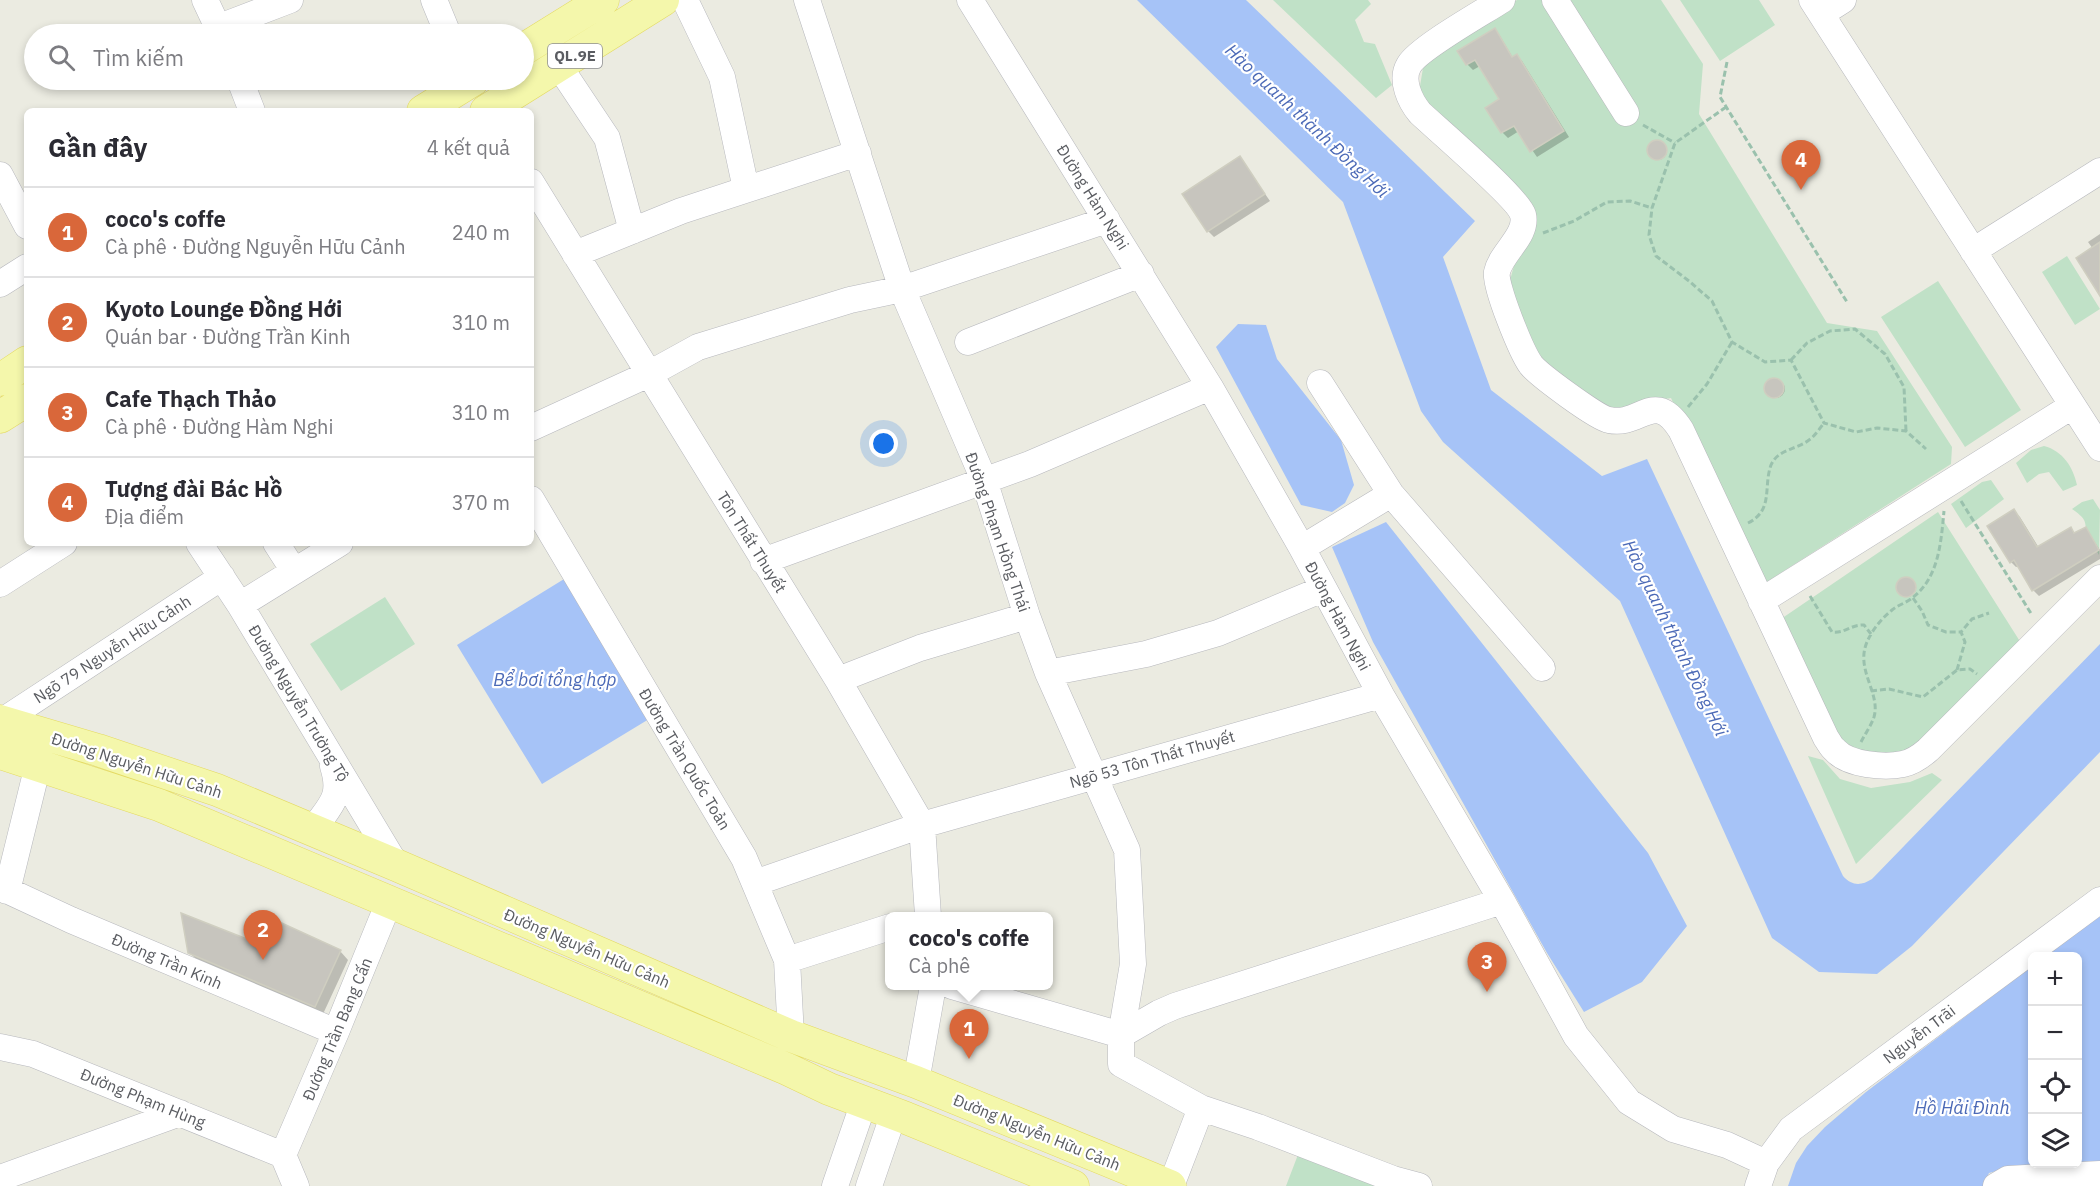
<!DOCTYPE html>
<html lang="vi">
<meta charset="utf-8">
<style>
:root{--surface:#fff;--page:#f2f2f3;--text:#2b2b33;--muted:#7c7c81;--line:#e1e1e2;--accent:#d9673a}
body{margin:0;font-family:"IBM Plex Sans",sans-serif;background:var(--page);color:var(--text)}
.controls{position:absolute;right:18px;bottom:18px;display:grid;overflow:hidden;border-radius:9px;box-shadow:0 3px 9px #0003}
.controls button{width:54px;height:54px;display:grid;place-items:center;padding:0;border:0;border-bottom:2px solid var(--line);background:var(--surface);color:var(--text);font:30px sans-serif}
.you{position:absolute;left:884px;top:444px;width:21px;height:21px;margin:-15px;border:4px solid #fff;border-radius:50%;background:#1a73e8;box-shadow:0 0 0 9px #1a73e833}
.badge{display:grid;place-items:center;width:39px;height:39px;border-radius:50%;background:var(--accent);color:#fff;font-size:20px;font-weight:700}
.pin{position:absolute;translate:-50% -50px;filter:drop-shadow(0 2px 3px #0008)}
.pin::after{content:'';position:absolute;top:32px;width:21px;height:18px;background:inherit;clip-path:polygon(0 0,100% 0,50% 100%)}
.popup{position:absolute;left:885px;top:912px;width:168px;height:78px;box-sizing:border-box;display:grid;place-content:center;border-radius:9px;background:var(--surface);filter:drop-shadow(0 2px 4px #0005);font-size:20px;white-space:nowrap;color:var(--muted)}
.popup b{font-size:22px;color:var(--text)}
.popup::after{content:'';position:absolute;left:50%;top:100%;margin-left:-12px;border:12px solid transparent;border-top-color:var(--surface)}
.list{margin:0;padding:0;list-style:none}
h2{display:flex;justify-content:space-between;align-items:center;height:78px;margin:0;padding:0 24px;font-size:26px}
h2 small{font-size:20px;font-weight:400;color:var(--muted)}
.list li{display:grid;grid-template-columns:39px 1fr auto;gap:18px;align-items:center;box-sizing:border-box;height:90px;padding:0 24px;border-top:2px solid var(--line)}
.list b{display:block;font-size:22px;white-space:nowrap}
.list p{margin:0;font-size:20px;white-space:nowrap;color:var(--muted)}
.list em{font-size:20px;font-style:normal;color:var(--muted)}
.icon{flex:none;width:33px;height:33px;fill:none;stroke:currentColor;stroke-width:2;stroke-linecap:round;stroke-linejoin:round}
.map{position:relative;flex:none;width:2100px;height:1186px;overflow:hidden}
.search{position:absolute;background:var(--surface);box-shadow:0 3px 9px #0003;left:24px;top:24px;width:510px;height:66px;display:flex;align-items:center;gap:15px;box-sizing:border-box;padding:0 21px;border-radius:33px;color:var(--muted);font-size:22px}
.panel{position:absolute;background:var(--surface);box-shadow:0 3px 9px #0003;left:24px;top:108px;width:510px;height:438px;border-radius:9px}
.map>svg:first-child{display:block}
.green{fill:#c0e1c7}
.water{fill:#a6c3f7}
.shadow{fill:#0003}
.building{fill:#c7c5be;stroke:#cfcec0;stroke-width:1.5}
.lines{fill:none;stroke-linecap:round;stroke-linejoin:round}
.minor-casing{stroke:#b7b8bd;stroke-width:27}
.major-casing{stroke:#e4da62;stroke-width:33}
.path{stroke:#9ac1ad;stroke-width:3;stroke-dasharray:6 3;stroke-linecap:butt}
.minor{stroke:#fff;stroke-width:26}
.major{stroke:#f4f7ab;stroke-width:32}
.labels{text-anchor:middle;stroke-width:4.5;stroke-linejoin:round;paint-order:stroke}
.shield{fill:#fff;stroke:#8c8d90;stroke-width:1.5}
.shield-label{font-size:15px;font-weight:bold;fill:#5a5c61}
.street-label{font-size:16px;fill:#5a5c61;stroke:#fff}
.water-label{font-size:18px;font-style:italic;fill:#4c6ab7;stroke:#fff}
</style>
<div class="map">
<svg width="2100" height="1186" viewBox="0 0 2100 1186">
<rect width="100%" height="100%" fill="#ebebe1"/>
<path class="green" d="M1273 0H1368L1371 4 1355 20 1364 42 1375 44 1392 85 1376 98Z
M1517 0H1661L1703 64 1699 114 1827 323 1877 331 1952 447 1951 464 1762 585 1671 398 1649 402 1610 413 1537 362 1507 291 1515 262 1532 223 1422 108 1419 92 1424 62 1452 41Z
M1680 0H1759L1775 25 1720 61Z
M2067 256 2100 309 2075 325 2042 272Z
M1938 281 2021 410 1965 447 1881 317Z
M2044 446C2063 451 2073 467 2077 485L2063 491 2049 472 2039 474 2027 483 2016 463 2031 450Z
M1991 480 2004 499 1966 528 1951 504 1982 482Z
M2093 499 2100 510 2099 555C2096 549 2092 544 2089 538 2082 522 2091 522 2072 509L2082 502Z
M1938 512 2021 643 1959 712 1896 759 1843 751 1775 623Z
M385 597 415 644 341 691 310 644Z
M1808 756 1823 760 1840 779 1871 788 1910 782 1932 773 1942 780 1856 864Z
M1304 1139 1387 1186H1286Z"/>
<path class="water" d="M1137 0H1246L1475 221 1443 257 1491 390 1602 476 1647 459 1843 876C1852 886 1861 886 1872 879L2100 644V752L1912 946 1877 974 1819 972 1772 938 1620 601 1443 442 1421 411 1343 202Z
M1238 324 1266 325 1277 359 1341 440 1354 485 1345 503 1332 512 1301 505 1216 347Z
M1386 522 1648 853 1687 926 1642 982 1584 1012 1547 953 1373 642 1332 547Z
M569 576 654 716 542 784 457 645Z
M2100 914V1167L2004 1169 1989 1173 1983 1186H1788L1796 1163 1807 1146 1825 1127 1866 1092 2032 966V1164H2078V956H2044Z"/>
<path class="shadow" d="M1494 30 1500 36 1513 58 1516 56 1522 61 1569 137 1537 157 1519 131 1508 138 1502 132 1487 108 1501 100 1480 66 1473 70 1467 64Z
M1649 151a9 9 0 1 1 18 0a9 9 0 1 1-18 0Z
M1240 158 1270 201 1214 237 1208 231Z
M2100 234V293L2093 249 2088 242Z
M1767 389a9 9 0 1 1 18 0a9 9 0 1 1-18 0Z
M2014 511 2020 517 2039 548 2071 529 2075 534 2085 528 2100 550V559L2039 596 2033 590 2019 566 2016 567 2011 562Z
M1898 588a9 9 0 1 1 18 0a9 9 0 1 1-18 0Z
M263 947 340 951 348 960 323 1014 198 961 189 952Z"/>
<path class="building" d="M1495 28 1512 57 1517 54 1564 131 1530 152 1514 126 1501 133 1485 108 1499 99 1475 60 1466 65 1457 51Z
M1647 150a10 10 0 1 1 20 0a10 10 0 1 1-20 0Z
M1240 156 1265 194 1207 232 1182 194Z
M2100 242V296L2076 258Z
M1764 388a10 10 0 1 1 20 0a10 10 0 1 1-20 0Z
M2014 509 2037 547 2071 527 2074 533 2086 527 2099 550 2032 591 2014 560 2010 563 1987 526Z
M1896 587a10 10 0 1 1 20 0a10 10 0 1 1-20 0Z
M181 913 262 945 273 919 341 950 315 1007 188 953Z"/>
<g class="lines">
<defs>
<path id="minor" d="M205 0 221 34
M434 0 448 34
M685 0 722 77 746 189
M807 0 902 289 984 480 1027 616 1048 673 1127 850 1133 964 1121 1035
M970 0 1210 387 1302 548 1381 695 1502 901 1576 1036 1629 1102 1673 1129 1727 1145 1766 1163
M1502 0C1482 13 1419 48 1409 65 1400 80 1410 101 1420 113 1437 129 1519 199 1523 215 1528 235 1501 253 1497 272 1494 285 1522 353 1531 365 1539 375 1597 418 1609 420 1641 427 1654 388 1681 430L1826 738C1829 742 1831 747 1835 750 1848 765 1885 768 1903 764 1913 762 1921 756 1928 750L2100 578
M1555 0 1626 113
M1812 0 2100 448
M1821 14 1843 0
M217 28 290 0
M559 66 607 138 632 231
M240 80 252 111
M0 175 27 226
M531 182 838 680 922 825 928 916
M1973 251 2100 171
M575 254 681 211 858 153
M0 284 27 267
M968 342 1141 274
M1320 383 1391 494
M531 428 649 374 698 347 850 300 902 289 1107 220
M531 499 744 858 787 960 791 1036
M199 543 240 605 396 865
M276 543 294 571
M1302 548 1391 494 1542 668
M763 561 1030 464 1210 387
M0 584 64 543
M1761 601 2072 406
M240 605 340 543
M1048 673 1146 654 1218 633 1323 589
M838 680 920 648 1027 616
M1 722 222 577
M313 830C330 805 343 798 333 766
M755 883 922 825 1381 695
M0 887 71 920 336 1032
M7 891 38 765
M787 960 890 927
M952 986 1121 1035V1064L1201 1108 1258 1127 1393 1179 1419 1186
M1121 1035 1159 1013 1175 1006 1502 901
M0 1047 33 1054 283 1155
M916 1082 933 986
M283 1155 336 1032 389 902
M283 1155 296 1186
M0 1178 180 1113
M835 1186 864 1102
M869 1186 894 1113
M1171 1186 1201 1108
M1758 1186 1766 1163 1791 1129 2100 900
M1996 1186 2008 1179 2100 1174"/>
<path id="major" d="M524 49 603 0
M423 111 473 80
M486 111 663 0
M0 380 27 362
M0 417 27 400
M0 721 98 750 217 790 396 865 791 1036 916 1082 1170 1186
M0 753 159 805 787 1069 829 1089 906 1118 1073 1186"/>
</defs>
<use href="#minor" class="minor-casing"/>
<use href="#major" class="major-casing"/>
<path class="path" d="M1727 62 1720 97 1847 302
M1726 107 1675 143 1652 208 1649 235 1656 256 1689 281 1712 301 1732 342 1765 362 1791 360 1824 423 1856 432 1877 428 1906 431 1926 449
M1643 125 1675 143
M1543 233 1574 221 1607 202 1630 201 1652 208
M1791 360 1807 343 1830 331 1855 329 1885 354 1904 387 1906 431
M1688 407 1707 384 1732 342
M1961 501 2032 615
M1748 523C1774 510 1763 487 1771 465 1778 449 1796 450 1809 440 1815 436 1820 428 1824 423
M1810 596 1832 632C1844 634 1852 624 1864 625L1871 634
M1913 598 1922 611 1928 625 1946 632H1961
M1957 670 1965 642 1961 632 1972 619 1989 613
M1871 691 1889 689 1923 697 1957 670 1970 669 1977 674
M1861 742C1865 734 1871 726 1874 717 1881 693 1855 670 1867 642 1872 630 1882 618 1892 610 1898 605 1906 603 1912 598 1939 578 1941 542 1944 511"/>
<use href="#minor" class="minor"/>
<use href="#major" class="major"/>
</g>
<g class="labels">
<rect class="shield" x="548" y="44" width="54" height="24" rx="4.5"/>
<g class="shield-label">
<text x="575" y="61">QL.9E</text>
</g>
<g class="street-label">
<text transform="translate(1093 197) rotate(58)" y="6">Đường Hàm Nghi</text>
<text transform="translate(998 532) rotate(71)" y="6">Đường Phạm Hồng Thái</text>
<text transform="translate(752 542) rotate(58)" y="6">Tôn Thất Thuyết</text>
<text transform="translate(1338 616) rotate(62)" y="6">Đường Hàm Nghi</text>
<text transform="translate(112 649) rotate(-33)" y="6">Ngõ 79 Nguyễn Hữu Cảnh</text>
<text transform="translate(299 703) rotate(59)" y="6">Đường Nguyễn Trường Tộ</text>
<text transform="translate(685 759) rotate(59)" y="6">Đường Trần Quốc Toản</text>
<text transform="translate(1152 759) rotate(-16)" y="6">Ngõ 53 Tôn Thất Thuyết</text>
<text transform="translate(137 765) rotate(18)" y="6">Đường Nguyễn Hữu Cảnh</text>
<text transform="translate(587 948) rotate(23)" y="6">Đường Nguyễn Hữu Cảnh</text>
<text transform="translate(167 961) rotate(23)" y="6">Đường Trần Kinh</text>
<text transform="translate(337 1029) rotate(-67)" y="6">Đường Trần Bang Cấn</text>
<text transform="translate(1919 1034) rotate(-37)" y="6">Nguyễn Trãi</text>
<text transform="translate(143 1098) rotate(22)" y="6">Đường Phạm Hùng</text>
<text transform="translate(1037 1132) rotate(22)" y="6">Đường Nguyễn Hữu Cảnh</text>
</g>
<g class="water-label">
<text transform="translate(1307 121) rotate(43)" y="6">Hào quanh thành Đồng Hới</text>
<text transform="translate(1675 638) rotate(64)" y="6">Hào quanh thành Đồng Hới</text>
<text x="555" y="686">Bể bơi tổng hợp</text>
<text x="1962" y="1114">Hồ Hải Đình</text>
</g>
</g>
</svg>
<div class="controls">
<button>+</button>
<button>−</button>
<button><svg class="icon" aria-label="locate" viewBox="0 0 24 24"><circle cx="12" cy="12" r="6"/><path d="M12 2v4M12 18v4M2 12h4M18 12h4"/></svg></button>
<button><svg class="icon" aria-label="layers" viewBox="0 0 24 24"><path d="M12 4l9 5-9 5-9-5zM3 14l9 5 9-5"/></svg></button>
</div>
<div class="you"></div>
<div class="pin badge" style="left:969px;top:1059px">1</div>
<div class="popup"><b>coco's coffe</b>Cà phê</div>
<div class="pin badge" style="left:263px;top:960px">2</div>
<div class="pin badge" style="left:1487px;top:992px">3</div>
<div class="pin badge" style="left:1801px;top:190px">4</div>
<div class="search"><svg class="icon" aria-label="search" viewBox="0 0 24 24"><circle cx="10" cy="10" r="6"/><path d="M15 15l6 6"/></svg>Tìm kiếm</div>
<section class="panel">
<h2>Gần đây<small>4 kết quả</small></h2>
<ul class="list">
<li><span class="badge">1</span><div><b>coco's coffe</b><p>Cà phê · Đường Nguyễn Hữu Cảnh</p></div><em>240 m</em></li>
<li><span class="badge">2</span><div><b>Kyoto Lounge Đồng Hới</b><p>Quán bar · Đường Trần Kinh</p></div><em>310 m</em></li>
<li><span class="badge">3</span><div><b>Cafe Thạch Thảo</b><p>Cà phê · Đường Hàm Nghi</p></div><em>310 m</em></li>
<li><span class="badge">4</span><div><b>Tượng đài Bác Hồ</b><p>Địa điểm</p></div><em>370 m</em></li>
</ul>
</section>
</div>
